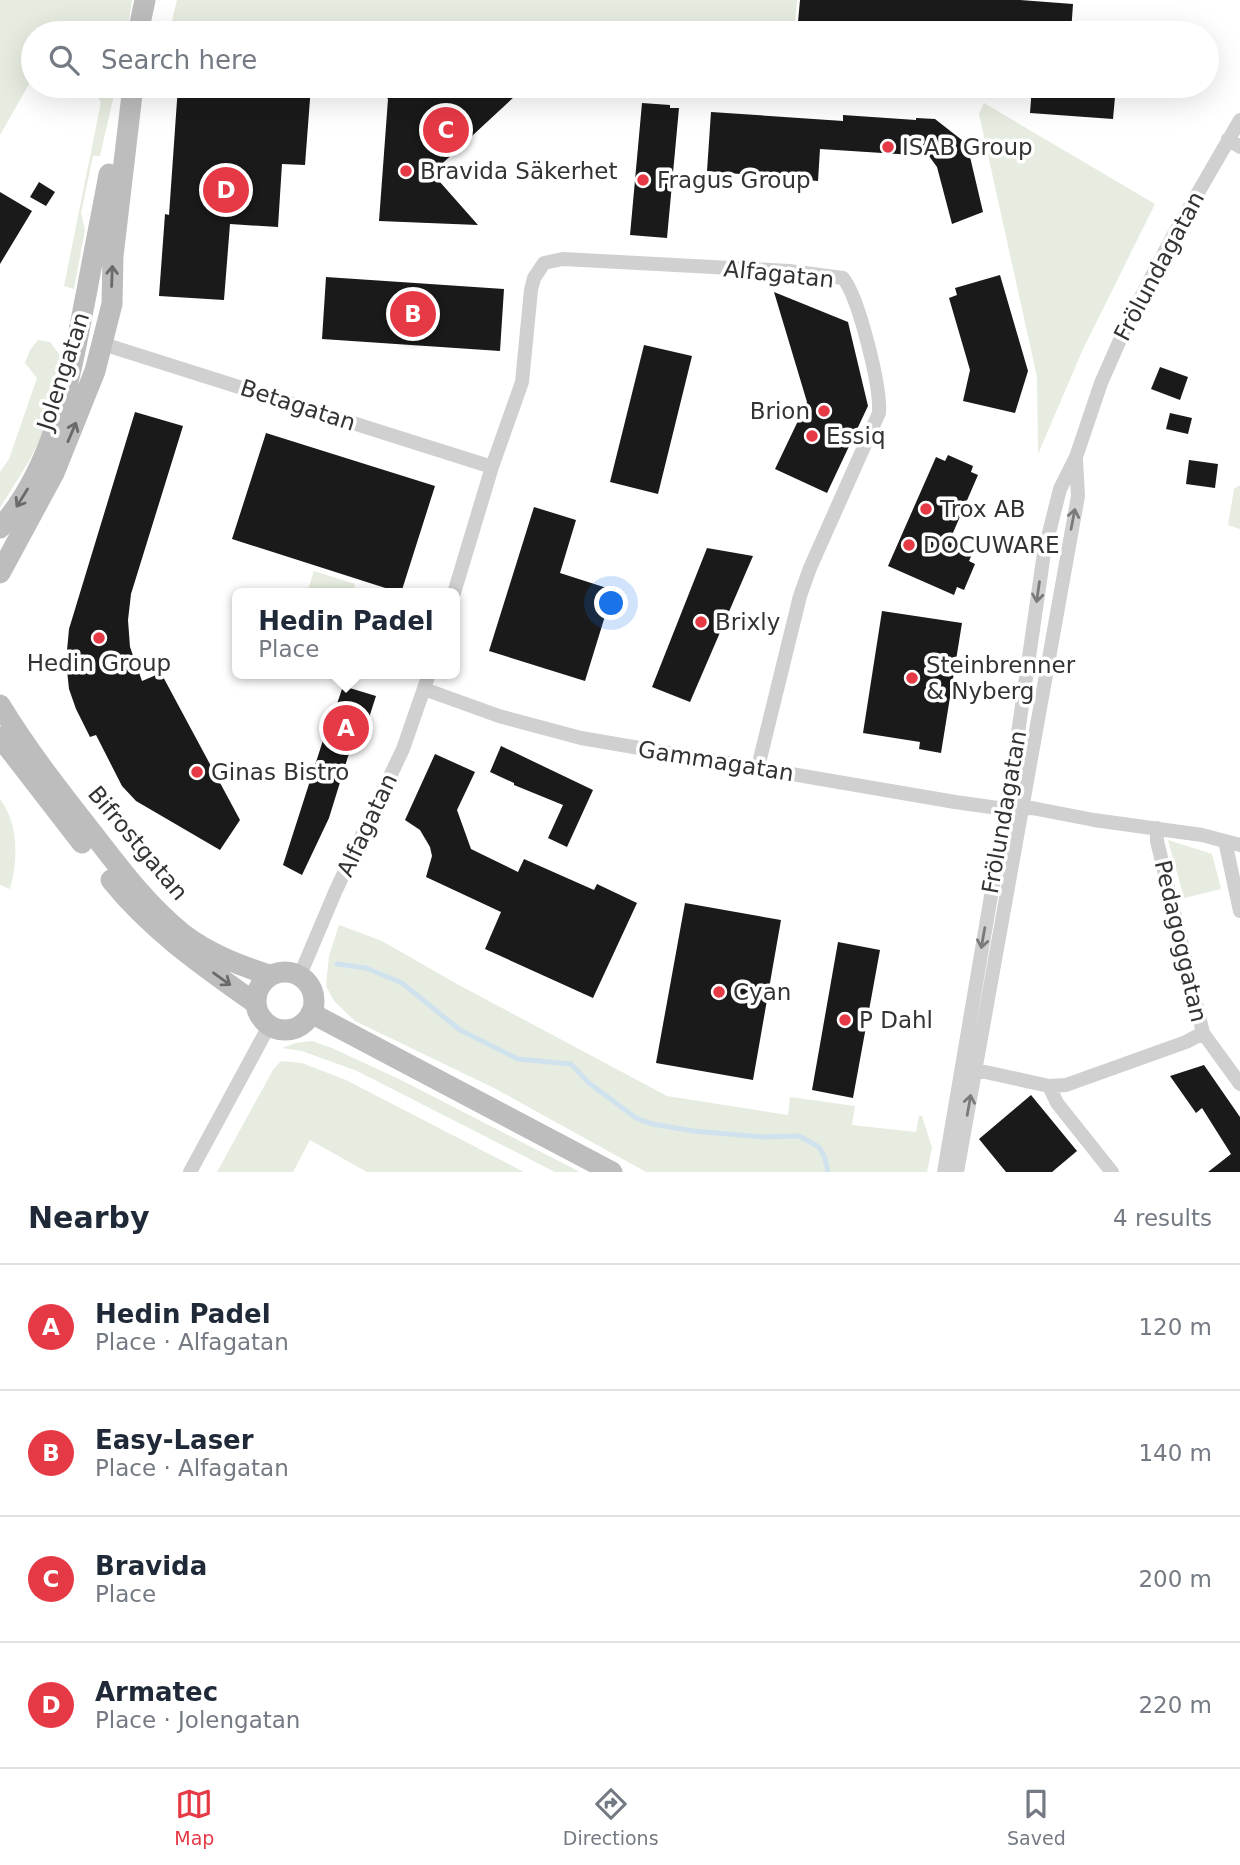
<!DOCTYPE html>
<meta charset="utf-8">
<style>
:root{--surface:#fff;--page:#f2f2f3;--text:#1f2937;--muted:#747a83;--line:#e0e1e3;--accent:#e63946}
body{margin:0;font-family:"DejaVu Sans",sans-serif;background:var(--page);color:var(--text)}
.you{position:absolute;left:612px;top:604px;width:24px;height:24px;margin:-18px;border:5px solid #fff;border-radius:50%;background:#1a73e8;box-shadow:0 0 0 10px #1a73e833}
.badge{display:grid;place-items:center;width:46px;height:46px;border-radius:50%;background:var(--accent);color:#fff;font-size:23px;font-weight:700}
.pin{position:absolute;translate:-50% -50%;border:4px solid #fff;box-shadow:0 2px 7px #0006}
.popup{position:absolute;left:232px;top:588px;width:228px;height:91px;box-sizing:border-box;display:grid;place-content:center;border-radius:10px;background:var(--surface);filter:drop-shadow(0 2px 5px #0005);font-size:23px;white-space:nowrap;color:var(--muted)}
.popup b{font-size:26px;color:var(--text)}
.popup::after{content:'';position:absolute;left:50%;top:100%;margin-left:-14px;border:14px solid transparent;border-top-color:var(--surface)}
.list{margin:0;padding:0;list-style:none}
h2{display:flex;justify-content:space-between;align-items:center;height:91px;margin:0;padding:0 28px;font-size:30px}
h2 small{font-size:23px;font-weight:400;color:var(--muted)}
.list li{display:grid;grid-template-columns:46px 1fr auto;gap:21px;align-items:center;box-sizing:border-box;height:126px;padding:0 28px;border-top:2px solid var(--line)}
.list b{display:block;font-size:26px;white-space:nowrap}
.list p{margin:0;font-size:23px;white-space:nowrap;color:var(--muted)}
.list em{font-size:23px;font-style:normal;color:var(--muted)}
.icon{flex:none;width:38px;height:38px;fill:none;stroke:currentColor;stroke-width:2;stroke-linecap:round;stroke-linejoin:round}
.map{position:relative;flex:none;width:1240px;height:1172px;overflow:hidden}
.search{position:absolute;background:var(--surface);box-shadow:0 7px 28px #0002;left:21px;right:21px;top:21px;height:77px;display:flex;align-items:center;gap:18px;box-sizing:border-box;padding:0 24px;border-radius:38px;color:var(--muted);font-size:26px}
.sheet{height:595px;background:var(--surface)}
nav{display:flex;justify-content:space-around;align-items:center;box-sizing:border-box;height:98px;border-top:2px solid var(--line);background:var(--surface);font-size:19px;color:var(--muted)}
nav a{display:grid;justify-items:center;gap:4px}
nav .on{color:var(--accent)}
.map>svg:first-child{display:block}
.green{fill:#e6ecdf}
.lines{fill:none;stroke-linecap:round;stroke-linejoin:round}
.stream{stroke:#cfe2ee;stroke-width:5}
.building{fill:#1a1a1a}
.street{stroke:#d0d0d0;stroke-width:14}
.secondary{stroke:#bdbdbd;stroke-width:21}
.oneway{stroke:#6a6a6a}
.oneway2{stroke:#7a7a7a}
.poi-dot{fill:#e63946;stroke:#fff;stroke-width:2.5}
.labels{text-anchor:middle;stroke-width:7;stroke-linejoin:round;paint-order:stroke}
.poi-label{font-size:23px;fill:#333;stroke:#fff;text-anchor:start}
.street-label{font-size:23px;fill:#333;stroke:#fff}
</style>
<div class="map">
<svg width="1240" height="1172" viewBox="0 0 1240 1172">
<rect width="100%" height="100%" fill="#fff"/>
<path class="green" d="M0 0H132L127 33H33V77L0 135Z
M177 0H797L794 33H169Z
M89 86H116L100 156H93L81 213 85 230 74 289 64 286 101 102Z
M984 103 1155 204 1083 349 1038 454 1037 377 979 114Z
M38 340 50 342 59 354 63 371 50 420 29 461 0 508V472L9 459 37 378 25 363 30 350Z
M1240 485V529L1228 525 1234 489Z
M314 571 355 584 352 593H307Z
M0 799C19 824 18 860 10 889L0 885Z
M1168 840 1212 854 1221 889 1184 898Z
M339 925 382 941 457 984 667 1096 788 1115 790 1097 855 1106 852 1125 916 1132 919 1116H922L932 1148 927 1172H646L494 1088 355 1021 334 1001 326 986 329 956Z
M312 1041 332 1048 403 1081 580 1172H555L357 1071 302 1051 282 1048 296 1043Z
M281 1061 302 1063 346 1080 524 1172H367L310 1140 293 1172H217L273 1070Z"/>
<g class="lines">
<path class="stream" d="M337 964 366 968 402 983 460 1030 518 1059 571 1064 589 1083 636 1118 652 1124 693 1131 763 1137 799 1136 819 1147 825 1158 828 1172"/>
</g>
<path class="building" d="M800 0H1020L1073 4 1071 33H797Z
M178 86H311L305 165 282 164 278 227 230 224 224 300 159 296 165 214 169 215Z
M1032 86H1116L1113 119 1030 113Z
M377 87 515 96 432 173 478 225 379 221 388 99Z
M642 103 670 105V108H679L667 238 630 235Z
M711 112 843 121V115L916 120V118L935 119 967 144 983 212 952 224 937 167 929 156 820 149 818 181 707 171Z
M39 182 55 192 46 206 30 197Z
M0 192 32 211 0 264Z
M1000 275 1028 371 1015 413 963 401 970 370 949 298 957 295 955 288Z
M326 277 504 289 500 351 322 339Z
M774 292 848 322 868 406 827 493 775 469 807 402Z
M644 345 692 356 658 494 610 482Z
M1160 367 1188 377 1180 400 1151 389Z
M135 412 183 426 131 594 128 620 130 647 142 681 161 673 240 820 220 850 136 801 122 786 96 735 90 737 76 709 69 689 66 661 69 629Z
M1170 413 1192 418 1188 434 1166 429Z
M266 433 435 486 401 593 232 539Z
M948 455 973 466 971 472 978 475 949 542 973 552 969 561 975 564 964 590 957 587 954 595 888 566 936 457 945 461Z
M1189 460 1218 464 1215 488 1186 484Z
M534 507 576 520 560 573 613 590 585 681 489 651Z
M707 548 753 556 690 702 652 687Z
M882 611 962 623 941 753 919 749 920 742 863 733Z
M343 686 376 696 358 752 350 750 329 818 302 875 283 865 334 706 336 707Z
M501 746 593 790 567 847 548 838 563 805 514 785V783L490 772Z
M435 754 475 772 457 810 471 849 518 872 524 859 594 890 597 884 637 903 593 998 485 949 501 912 426 877 432 856 430 847 420 830 405 820Z
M685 903 781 920 753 1080 656 1063Z
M838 942 880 950 853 1098 812 1090Z
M1204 1065 1240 1117V1172H1208L1231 1154 1202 1108 1196 1113 1170 1076Z
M1031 1095 1077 1151 1052 1172H1006L979 1139Z"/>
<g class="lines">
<path class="street" d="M1228 139 1240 147
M103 344 492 467
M454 593 492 467 522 382 531 290 534 278 544 263 563 259 789 271 843 278C859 298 881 387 879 413L810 568 800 596 758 767
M424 689 499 716 581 738 955 802 1005 809 1032 808 1094 820 1202 835 1240 845
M1157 828V841L1203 1033 1240 1084
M1225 841 1240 911
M300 975 336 890 403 749 429 674
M967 1068 1049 1086 1066 1085 1186 1042 1203 1033
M1049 1086 1057 1103 1112 1172
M190 1172 269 1026
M944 1172 1014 761 1044 553 1060 489 1076 457 1101 383 1127 324 1173 236 1240 120
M957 1172 1078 496 1076 460"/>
<path class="secondary" d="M138 33 145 0
M0 528C57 464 71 371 87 290 94 251 102 213 109 174
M0 573 54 473 95 371 112 304 113 256 133 86
M0 705C28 751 61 793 94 835 121 870 148 906 183 934 209 954 239 965 269 975
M0 737 82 843
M111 880C151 930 203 966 255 1003
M256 1001a29 29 0 1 1 58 0a29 29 0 1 1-58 0Z
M311 1013 612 1172"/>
</g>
<defs><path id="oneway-shaft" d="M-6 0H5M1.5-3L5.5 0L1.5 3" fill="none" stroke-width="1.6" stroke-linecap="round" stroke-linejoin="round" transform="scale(1.75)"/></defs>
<g class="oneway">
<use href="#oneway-shaft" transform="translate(112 276) rotate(-88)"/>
<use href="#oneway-shaft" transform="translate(72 432) rotate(-67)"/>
<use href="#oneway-shaft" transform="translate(22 498) rotate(122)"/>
<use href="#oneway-shaft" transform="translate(222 979) rotate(36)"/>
</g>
<g class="oneway2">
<use href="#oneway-shaft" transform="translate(1073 519) rotate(-79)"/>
<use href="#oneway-shaft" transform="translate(1038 592) rotate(98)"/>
<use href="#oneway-shaft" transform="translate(983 938) rotate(100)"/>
<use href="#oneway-shaft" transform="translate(969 1105) rotate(-80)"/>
</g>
<g class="poi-dot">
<circle cx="888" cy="147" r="7"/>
<circle cx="406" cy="171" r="7"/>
<circle cx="643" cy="180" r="7"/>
<circle cx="824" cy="411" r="7"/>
<circle cx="812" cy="436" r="7"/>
<circle cx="926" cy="509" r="7"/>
<circle cx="909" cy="545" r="7"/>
<circle cx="701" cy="622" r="7"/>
<circle cx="99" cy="638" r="7"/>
<circle cx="912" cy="678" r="7"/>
<circle cx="197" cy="772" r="7"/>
<circle cx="719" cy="992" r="7"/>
<circle cx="845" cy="1020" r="7"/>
</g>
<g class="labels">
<g class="poi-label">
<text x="902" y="155">ISAB Group</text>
<text x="420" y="179">Bravida Säkerhet</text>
<text x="657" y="188">Fragus Group</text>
<text x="810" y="419" text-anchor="end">Brion</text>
<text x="826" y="444">Essiq</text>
<text x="940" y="517">Trox AB</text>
<text x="923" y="553">DOCUWARE</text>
<text x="715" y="630">Brixly</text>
<text x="99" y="671" text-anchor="middle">Hedin Group</text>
<text x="926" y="673">Steinbrenner<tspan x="926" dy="26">&amp; Nyberg</tspan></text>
<text x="211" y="780">Ginas Bistro</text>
<text x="733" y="1000">Cyan</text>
<text x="859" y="1028">P Dahl</text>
</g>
<g class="street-label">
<text transform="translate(1159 266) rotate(-62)" y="8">Frölundagatan</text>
<text transform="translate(779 274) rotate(6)" y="8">Alfagatan</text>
<text transform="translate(63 371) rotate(-72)" y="8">Jolengatan</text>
<text transform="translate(298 405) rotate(18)" y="8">Betagatan</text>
<text transform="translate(716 761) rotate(9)" y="8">Gammagatan</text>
<text transform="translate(1004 812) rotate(-80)" y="8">Frölundagatan</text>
<text transform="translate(367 825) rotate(-65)" y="8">Alfagatan</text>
<text transform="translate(138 843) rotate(50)" y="8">Bifrostgatan</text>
<text transform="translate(1181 941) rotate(77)" y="8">Pedagoggatan</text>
</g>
</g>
</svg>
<div class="you"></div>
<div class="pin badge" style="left:346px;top:728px">A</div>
<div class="popup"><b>Hedin Padel</b>Place</div>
<div class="pin badge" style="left:413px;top:314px">B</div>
<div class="pin badge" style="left:446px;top:130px">C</div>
<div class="pin badge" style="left:226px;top:190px">D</div>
<div class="search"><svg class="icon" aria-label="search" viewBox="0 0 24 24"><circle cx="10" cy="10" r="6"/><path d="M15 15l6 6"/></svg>Search here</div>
</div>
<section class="sheet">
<h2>Nearby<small>4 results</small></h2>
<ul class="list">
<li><span class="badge">A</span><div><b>Hedin Padel</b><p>Place · Alfagatan</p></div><em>120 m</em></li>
<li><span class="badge">B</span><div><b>Easy-Laser</b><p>Place · Alfagatan</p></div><em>140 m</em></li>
<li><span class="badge">C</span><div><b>Bravida</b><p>Place</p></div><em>200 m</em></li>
<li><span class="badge">D</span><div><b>Armatec</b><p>Place · Jolengatan</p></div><em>220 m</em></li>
</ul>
</section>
<nav>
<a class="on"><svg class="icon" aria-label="map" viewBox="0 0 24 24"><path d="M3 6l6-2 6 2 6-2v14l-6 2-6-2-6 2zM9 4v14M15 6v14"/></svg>Map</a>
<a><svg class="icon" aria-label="directions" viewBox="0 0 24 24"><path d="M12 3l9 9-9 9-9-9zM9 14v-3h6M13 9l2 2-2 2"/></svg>Directions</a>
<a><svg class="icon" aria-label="saved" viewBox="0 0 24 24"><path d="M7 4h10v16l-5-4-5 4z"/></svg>Saved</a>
</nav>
